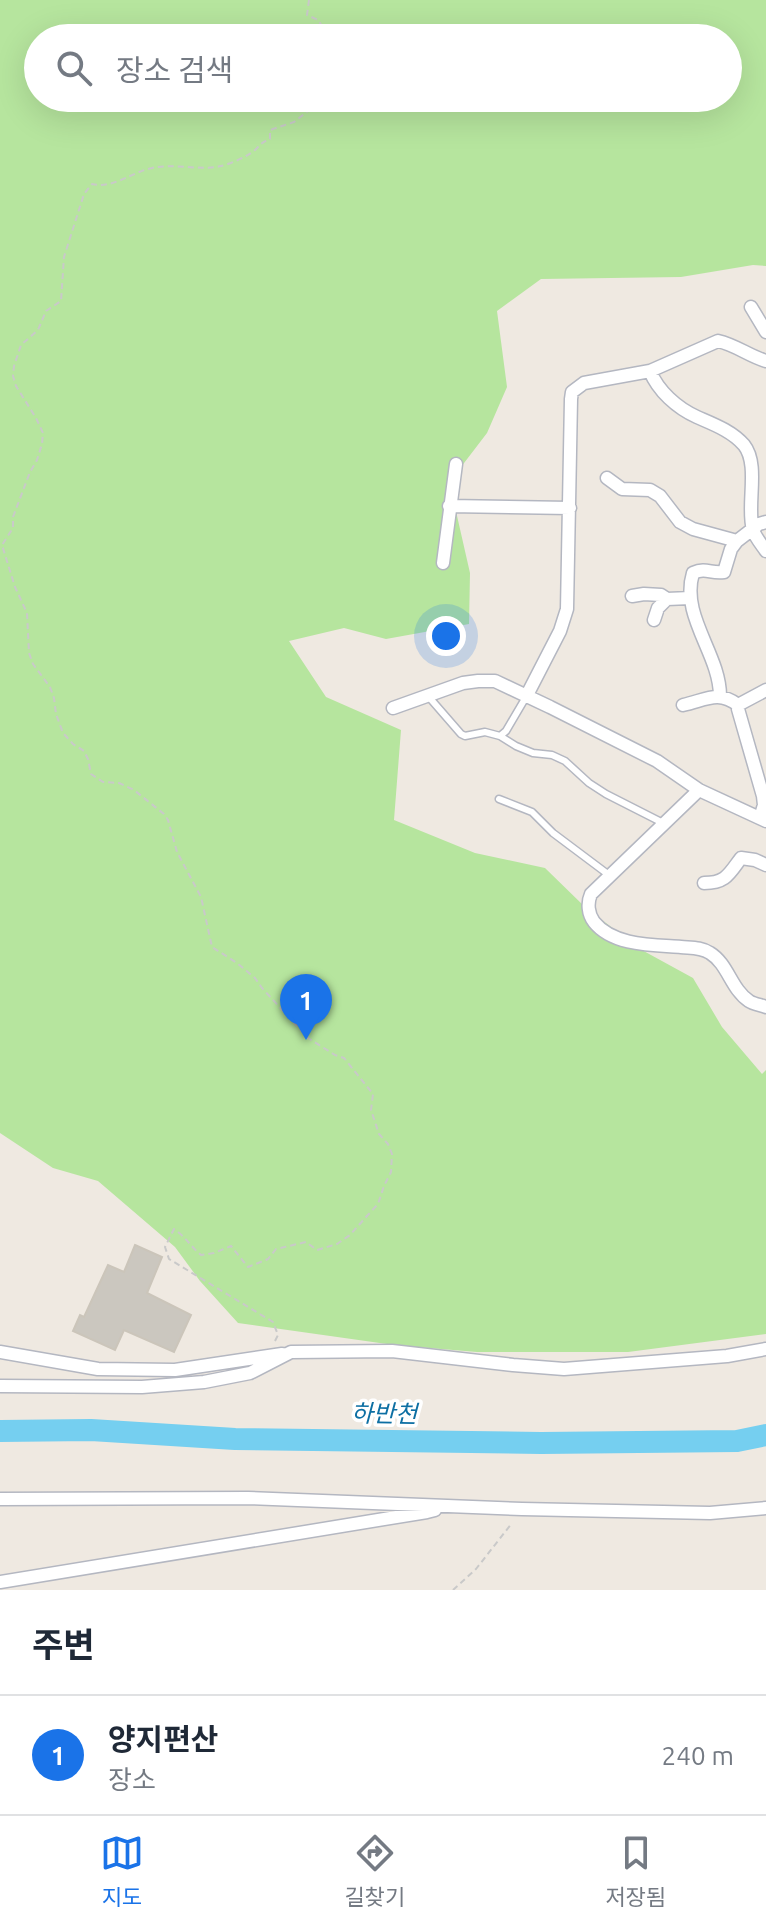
<!DOCTYPE html>
<html lang="ko">
<meta charset="utf-8">
<style>
:root{--surface:#fff;--page:#f6f6f7;--text:#1f2937;--muted:#747a83;--line:#e0e1e3;--accent:#1a73e8}
body{margin:0;font-family:Ubuntu,"Noto Sans KR",sans-serif;background:var(--page);color:var(--text)}
.you{position:absolute;left:446px;top:636px;width:28px;height:28px;margin:-20px;border:6px solid #fff;border-radius:50%;background:#1a73e8;box-shadow:0 0 0 12px #1a73e833}
.badge{display:grid;place-items:center;width:52px;height:52px;border-radius:50%;background:var(--accent);color:#fff;font-size:26px;font-weight:700}
.pin{position:absolute;translate:-50% -66px;filter:drop-shadow(0 2px 4px #0008)}
.pin::after{content:'';position:absolute;top:42px;width:28px;height:24px;background:inherit;clip-path:polygon(0 0,100% 0,50% 100%)}
.list{margin:0;padding:0;list-style:none}
h2{display:flex;justify-content:space-between;align-items:center;height:104px;margin:0;padding:0 32px;font-size:34px}
h2 small{font-size:26px;font-weight:400;color:var(--muted)}
.list li{display:grid;grid-template-columns:52px 1fr auto;gap:24px;align-items:center;box-sizing:border-box;height:120px;padding:0 32px;border-top:2px solid var(--line)}
.list b{display:block;font-size:30px;white-space:nowrap}
.list p{margin:0;font-size:26px;white-space:nowrap;color:var(--muted)}
.list em{font-size:26px;font-style:normal;color:var(--muted)}
.icon{flex:none;width:44px;height:44px;fill:none;stroke:currentColor;stroke-width:2;stroke-linecap:round;stroke-linejoin:round}
.map{position:relative;flex:none;width:766px;height:1590px;overflow:hidden}
.search{position:absolute;background:var(--surface);box-shadow:0 8px 32px #0002;left:24px;right:24px;top:24px;height:88px;display:flex;align-items:center;gap:20px;box-sizing:border-box;padding:0 28px;border-radius:44px;color:var(--muted);font-size:30px}
.sheet{height:224px;background:var(--surface)}
nav{display:flex;justify-content:space-around;align-items:center;box-sizing:border-box;height:112px;border-top:2px solid var(--line);background:var(--surface);font-size:22px;color:var(--muted)}
nav a{display:grid;justify-items:center;gap:4px}
nav .on{color:var(--accent)}
.map>svg:first-child{display:block}
.green{fill:#b6e59e;fill-rule:evenodd}
.lines{fill:none;stroke-linecap:round;stroke-linejoin:round}
.river{stroke:#75cff0;stroke-width:22}
.building{fill:#cbc7bf;stroke:#cbc5ba;stroke-width:2}
.service-casing{stroke:#b4b7c1;stroke-width:9}
.minor-casing{stroke:#b4b7c1;stroke-width:15}
.path{stroke:#c9c9c9;stroke-width:2;stroke-dasharray:6 4;stroke-linecap:butt}
.service{stroke:#fff;stroke-width:6}
.minor{stroke:#fff;stroke-width:12}
.labels{text-anchor:middle;stroke-width:7;stroke-linejoin:round;paint-order:stroke}
.water-label{font-size:24px;font-style:italic;fill:#0d6fa3;stroke:#fff}
</style>
<div class="map">
<svg width="766" height="1590" viewBox="0 0 766 1590">
<rect width="100%" height="100%" fill="#efe9e1"/>
<path class="green" d="M0 0H766V266L753 265 681 277 541 279 497 311 507 387 487 433 461 467 455 507 470 573 469 624 386 639 344 628 289 641 326 697 401 730 394 820 475 853 545 868 585 907 640 949 693 978 722 1027 762 1074 766 1070V1334L628 1352H477L394 1345 238 1323 200 1281 175 1247 98 1181 53 1168 0 1133ZM38 38H728V98H38Z"/>
<g class="lines">
<path class="river" d="M0 1431 91 1430 235 1439 541 1443 737 1441 766 1435"/>
</g>
<path class="building" d="M135 1245 162 1257 147 1293 191 1315 174 1352 124 1330 115 1350 73 1331 80 1315 84 1317 108 1265 124 1272Z"/>
<g class="lines">
<defs>
<path id="service" d="M428 696 461 734 465 736 485 732 500 736 506 731 526 697
M500 736 516 746 533 753 552 755 565 761 589 783 606 794 665 824
M499 799 532 812 553 833 609 875"/>
<path id="minor" d="M751 307 766 332
M650 371 718 341C736 345 749 356 766 361
M607 478 622 489 650 490 660 496 680 522 693 529 737 541
M449 506 570 508
M443 563 456 464
M632 596 644 594 661 595 667 599 690 598
M654 620 658 608 667 599
M720 696C720 654 680 616 693 573 707 567 710 574 724 572L731 549 737 541 759 524 766 522
M526 697 560 631 567 609 571 399 572 392 584 383 650 371C658 391 677 408 697 417 713 424 732 431 744 445 760 465 746 506 753 530 755 537 762 545 766 551
M683 705C706 700 718 690 738 705
M393 708 463 683 478 681H495L550 707 657 761 699 790 766 821
M699 790 591 894C587 903 588 914 594 922 613 946 653 945 681 947 691 948 701 947 710 953 728 964 731 989 749 1001 753 1004 761 1005 766 1007
M760 818 764 805 763 796 738 709V705L766 690
M704 883C726 883 729 874 741 858L755 860 766 865
M0 1352 98 1369 175 1370 282 1354
M0 1386 142 1387 204 1382 250 1373 291 1352 392 1351 513 1365 564 1369 727 1356 766 1349
M0 1499 248 1498 522 1509 710 1513 766 1508
M0 1582 427 1512 435 1510"/>
</defs>
<use href="#service" class="service-casing"/>
<use href="#minor" class="minor-casing"/>
<path class="path" d="M309 0 307 15 318 20 330 38
M275 1341 278 1335 273 1322 169 1259 165 1247 174 1229C185 1236 191 1247 201 1255L214 1253 231 1246 248 1267 268 1259 276 1249 306 1242 317 1250 337 1244 350 1235 366 1217 378 1204 384 1186 391 1172 392 1154 388 1144 379 1134 371 1110 373 1094 344 1058 335 1055 308 1038 262 988 255 978 237 963 212 947 201 897 177 852 168 820 164 814 134 790 119 783 103 782 91 774 88 759 84 751 73 744 63 733 56 714 54 698 50 687 33 664 29 653 27 613 15 587 2 545 13 528V517L30 472 37 460 42 444 43 433 36 418 16 386 13 376 14 366 21 345 38 330 46 311 61 301 64 257 84 194 92 184C113 189 132 172 152 168 173 163 200 171 221 166 231 164 248 156 255 150 261 144 262 142 270 139V130L294 122 313 107 322 109 336 105 340 98
M453 1590 476 1569 512 1523"/>
<use href="#service" class="service"/>
<use href="#minor" class="minor"/>
</g>
<g class="labels">
<g class="water-label">
<text transform="translate(384 1414) rotate(1)" y="8">하반천</text>
</g>
</g>
</svg>
<div class="you"></div>
<div class="pin badge" style="left:306px;top:1040px">1</div>
<div class="search"><svg class="icon" aria-label="search" viewBox="0 0 24 24"><circle cx="10" cy="10" r="6"/><path d="M15 15l6 6"/></svg>장소 검색</div>
</div>
<section class="sheet">
<h2>주변<small></small></h2>
<ul class="list">
<li><span class="badge">1</span><div><b>양지편산</b><p>장소</p></div><em>240 m</em></li>
</ul>
</section>
<nav>
<a class="on"><svg class="icon" aria-label="map" viewBox="0 0 24 24"><path d="M3 6l6-2 6 2 6-2v14l-6 2-6-2-6 2zM9 4v14M15 6v14"/></svg>지도</a>
<a><svg class="icon" aria-label="directions" viewBox="0 0 24 24"><path d="M12 3l9 9-9 9-9-9zM9 14v-3h6M13 9l2 2-2 2"/></svg>길찾기</a>
<a><svg class="icon" aria-label="saved" viewBox="0 0 24 24"><path d="M7 4h10v16l-5-4-5 4z"/></svg>저장됨</a>
</nav>
